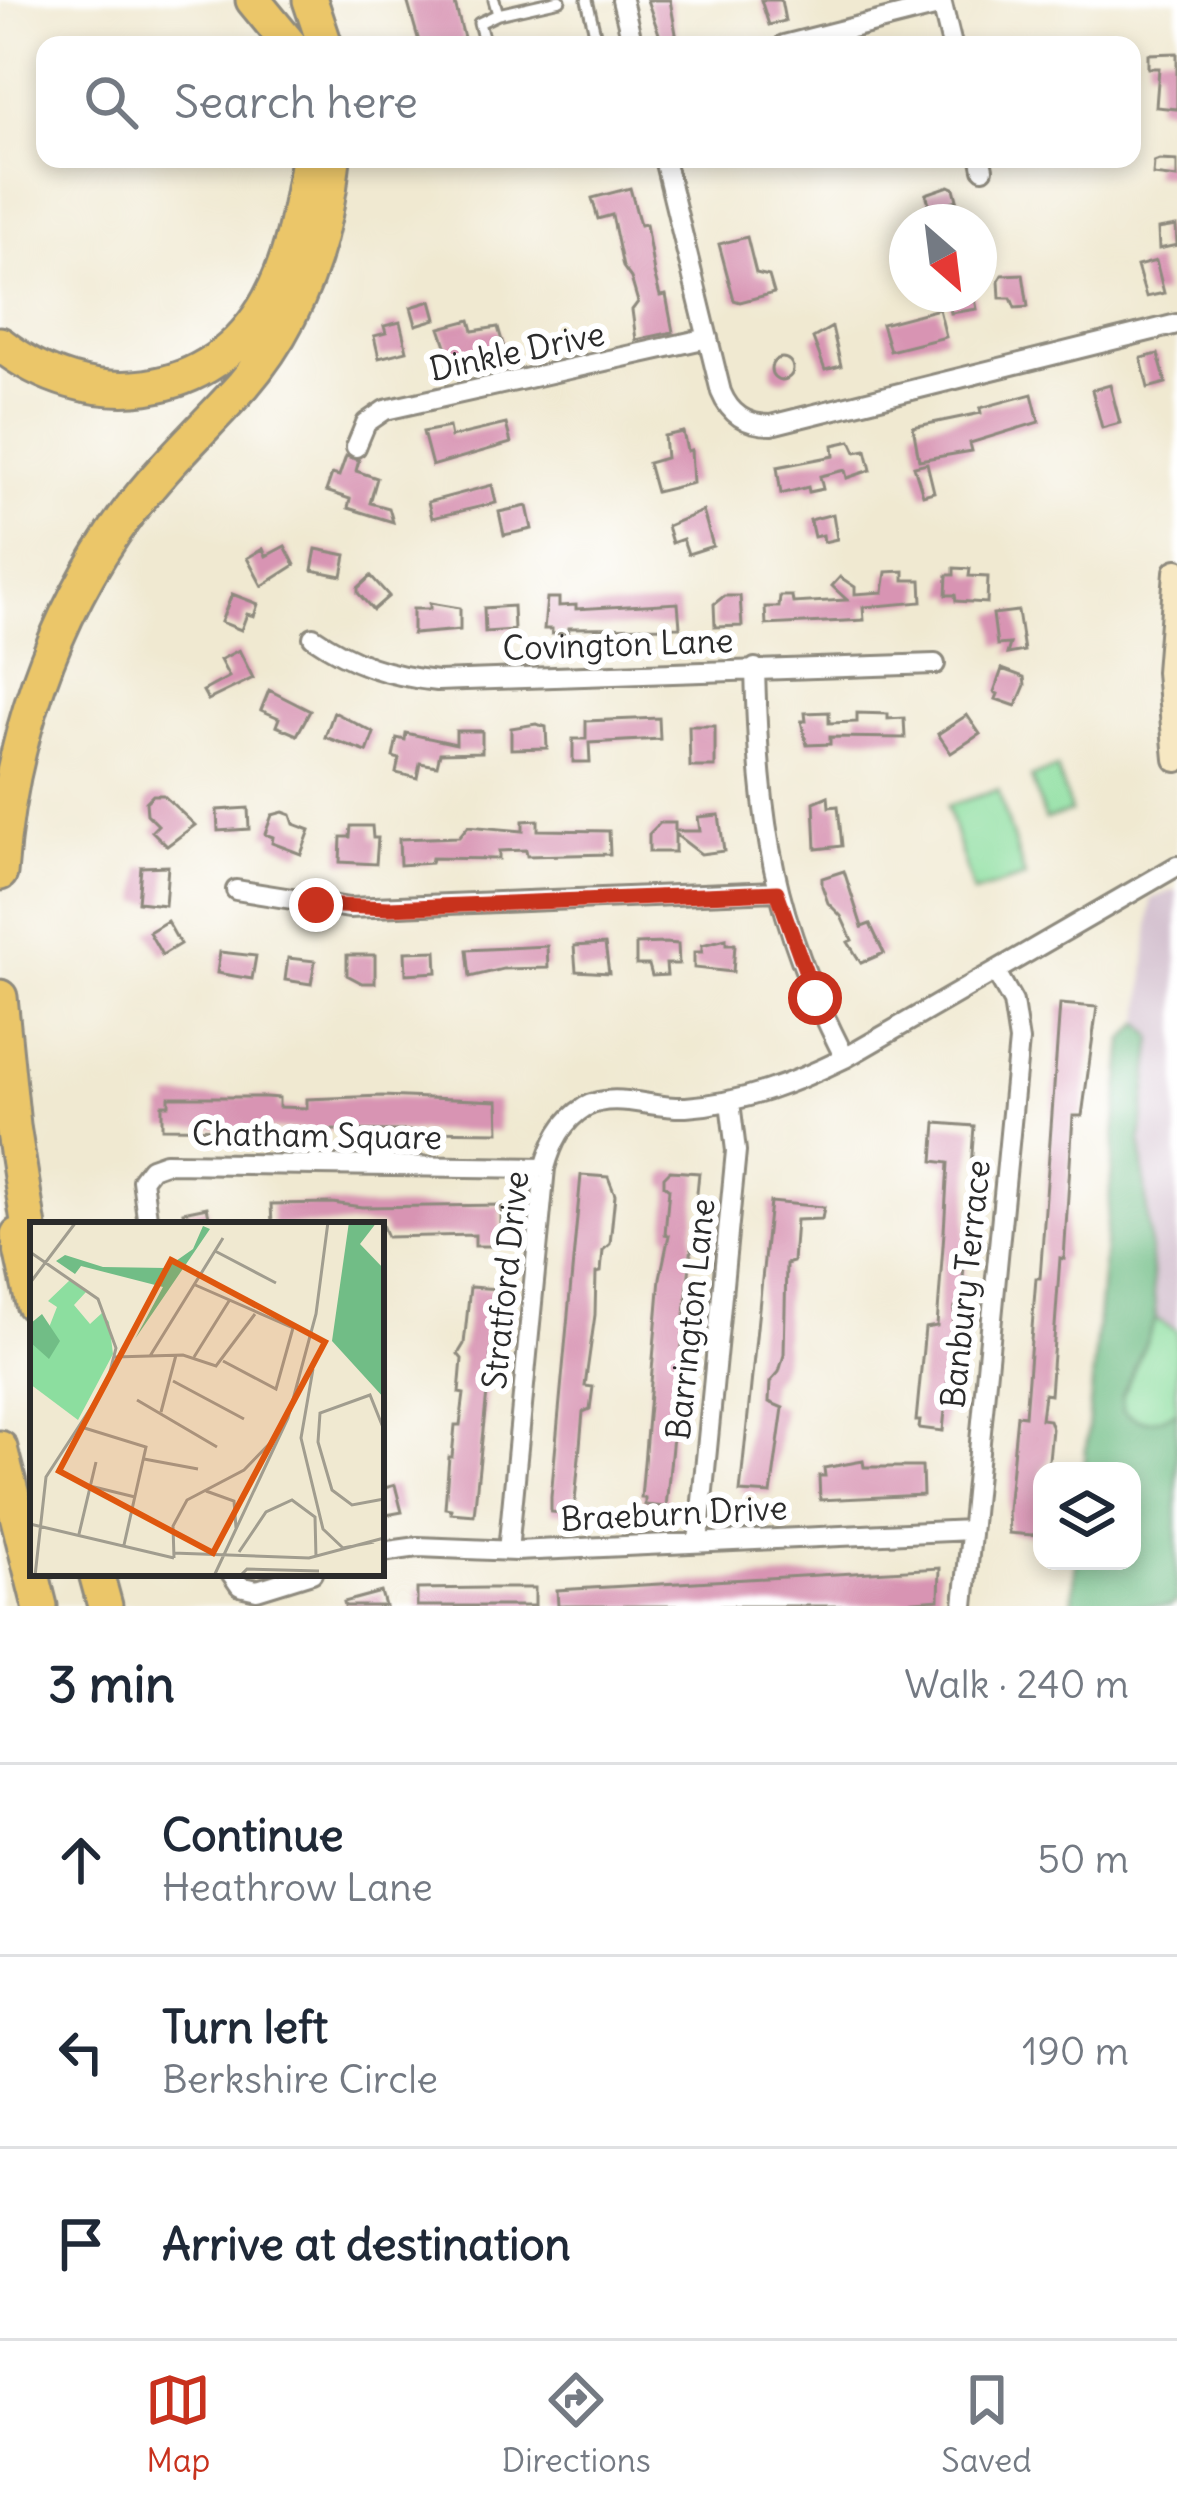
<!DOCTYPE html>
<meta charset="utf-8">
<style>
:root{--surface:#fff;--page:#f2f2f3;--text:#1f2937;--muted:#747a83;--line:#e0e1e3;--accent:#c8321e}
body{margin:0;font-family:Delius,sans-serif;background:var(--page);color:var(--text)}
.controls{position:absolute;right:36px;bottom:36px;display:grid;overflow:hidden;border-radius:24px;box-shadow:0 6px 18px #0003}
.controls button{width:108px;height:108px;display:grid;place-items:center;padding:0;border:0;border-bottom:3px solid var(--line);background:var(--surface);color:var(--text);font:60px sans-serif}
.compass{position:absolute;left:889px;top:204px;width:108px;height:108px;border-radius:50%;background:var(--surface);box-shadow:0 6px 18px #0003;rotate:152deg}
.stop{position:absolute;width:36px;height:36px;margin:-27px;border:9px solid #c8321e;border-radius:50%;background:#fff}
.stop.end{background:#c8321e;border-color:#fff;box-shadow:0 3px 12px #0008}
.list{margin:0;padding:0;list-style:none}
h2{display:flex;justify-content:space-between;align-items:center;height:156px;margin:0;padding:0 48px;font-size:51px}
h2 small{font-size:39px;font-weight:400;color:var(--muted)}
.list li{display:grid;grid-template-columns:78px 1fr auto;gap:36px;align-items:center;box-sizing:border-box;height:192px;padding:0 48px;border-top:3px solid var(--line)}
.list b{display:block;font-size:45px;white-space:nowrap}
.list p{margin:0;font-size:39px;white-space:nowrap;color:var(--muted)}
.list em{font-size:39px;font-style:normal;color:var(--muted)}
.icon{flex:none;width:66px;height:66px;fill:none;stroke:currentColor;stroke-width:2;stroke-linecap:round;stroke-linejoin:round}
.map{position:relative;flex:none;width:1177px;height:1606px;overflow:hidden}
.search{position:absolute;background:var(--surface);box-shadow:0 6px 18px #0003;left:36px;right:36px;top:36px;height:132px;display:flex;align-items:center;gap:30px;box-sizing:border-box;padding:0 42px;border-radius:24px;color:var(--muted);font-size:45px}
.sheet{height:732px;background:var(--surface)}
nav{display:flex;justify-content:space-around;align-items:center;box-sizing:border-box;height:168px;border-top:3px solid var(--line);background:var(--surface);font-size:33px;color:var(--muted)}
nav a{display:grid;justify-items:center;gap:6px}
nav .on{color:var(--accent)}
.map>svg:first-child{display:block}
.industrial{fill:#d1bdcc}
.green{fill:#8cde9f;stroke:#5c8465;stroke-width:3}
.forest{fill:#71bd86;stroke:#4e7458;stroke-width:3}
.building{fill:#d894b3}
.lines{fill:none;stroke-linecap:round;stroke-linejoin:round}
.lane-casing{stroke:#8e8a7e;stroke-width:15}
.street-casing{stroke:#8e8a7e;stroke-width:24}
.secondary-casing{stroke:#8e8a7e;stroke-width:30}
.highway-casing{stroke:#8e8a7e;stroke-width:39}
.lane{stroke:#fff;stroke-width:9}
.street{stroke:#fff;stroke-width:18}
.secondary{stroke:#f7e8c3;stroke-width:24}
.highway{stroke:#ebc669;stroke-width:33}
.route{stroke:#c8321e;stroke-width:15}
.labels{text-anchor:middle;stroke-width:12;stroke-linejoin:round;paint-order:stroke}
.street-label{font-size:33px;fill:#2b2b2b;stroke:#fff}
.inset-road{fill:none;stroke:#a19d8f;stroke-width:3}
.view{fill:#df570e;fill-opacity:0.15;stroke:#df570e;stroke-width:6}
.inset-edge{fill:none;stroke:#2b2b2b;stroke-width:6}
</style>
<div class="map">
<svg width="1177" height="1606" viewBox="0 0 1177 1606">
<rect width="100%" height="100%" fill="#fff"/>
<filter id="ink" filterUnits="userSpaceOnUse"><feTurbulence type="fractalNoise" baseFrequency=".00833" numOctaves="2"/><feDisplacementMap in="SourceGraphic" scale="24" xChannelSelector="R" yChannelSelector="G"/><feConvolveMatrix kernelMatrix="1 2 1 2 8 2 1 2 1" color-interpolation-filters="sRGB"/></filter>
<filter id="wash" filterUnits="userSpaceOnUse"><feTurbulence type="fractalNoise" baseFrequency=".004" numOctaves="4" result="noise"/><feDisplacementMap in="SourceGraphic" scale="48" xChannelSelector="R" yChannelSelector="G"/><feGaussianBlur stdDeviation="2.7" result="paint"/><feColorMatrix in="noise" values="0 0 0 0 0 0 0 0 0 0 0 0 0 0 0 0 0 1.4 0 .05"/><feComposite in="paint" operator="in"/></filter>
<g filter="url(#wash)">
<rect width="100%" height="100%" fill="#f0e9d1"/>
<path class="industrial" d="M1175 890 1177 891V1331L1156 1319 1141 1140 1153 1037 1141 1023 1151 899Z"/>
<path class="green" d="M1057 768 1071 812 1045 820 1031 777Z
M998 790 1025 877 973 893 947 806Z
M1156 1319 1177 1331V1411C1156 1421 1143 1426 1123 1411L1122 1396Z"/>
<path class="forest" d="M1141 1023 1153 1037 1141 1140 1156 1319 1122 1396 1123 1411C1143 1426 1156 1421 1177 1411V1602L1169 1606H1072L1076 1561H1132V1471H1084L1124 1040Z"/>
<g id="blocks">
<path class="building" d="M407 0H454L466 45H420Z
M647 0H670L678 45H663Z
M761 0H781L785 21 769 25Z
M1177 53V109L1156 107 1159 68H1148V54Z
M1159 160 1177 161V178L1153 175 1154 162Z
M949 186 954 188 957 200 931 209 926 194Z
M630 188 640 225 646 224 654 273 660 296 666 295 673 332 636 340 632 310 638 302 631 278 623 267 612 215 598 219 592 198Z
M1176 226 1177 245 1159 249 1158 229Z
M747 237 756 273 769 276 774 293 740 302 734 300 719 244Z
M1156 261 1164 293 1146 297 1137 266Z
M1023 274 1028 307 1015 308 1011 298H1000L999 280 1002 275Z
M947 294H974L977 309 951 313Z
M431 301 436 319 416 325 411 307Z
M939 309 946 337 890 351 882 324Z
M470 320 473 331 498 327 504 348 451 360 440 328Z
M400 322 407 351 379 358 374 336 386 333 384 326Z
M832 327 841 366 825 370 813 338Z
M1158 354 1166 383 1148 388 1141 358Z
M771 369a11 11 0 1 1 22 0a11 11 0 1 1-22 0Z
M1110 385 1120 423 1102 428 1092 390Z
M1032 394 1039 422 970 443 972 451 919 460 913 427 981 413 980 408Z
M506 424 511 443 432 466 423 432 449 427 451 437Z
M683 432 687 451 691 450 693 483 656 492 648 463 666 458 664 436Z
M851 441 856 452 866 450 871 470 847 478 845 470 820 476 823 489 809 492 808 487 781 494 777 467 834 456 833 445Z
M346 456 359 460 356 471 377 478 370 503 389 508 393 522 348 508 350 499 326 491 332 474 339 476Z
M927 463 934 492 923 495 914 466Z
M492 485 496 503 432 518 428 502Z
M527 506 532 529 504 535 499 512Z
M703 511 713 546 688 554 683 539 672 543 667 526Z
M833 514 837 539 824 542 823 535 814 537 810 520Z
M285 546 295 565 262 586 247 558 263 549 266 556Z
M316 549 346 555 342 576 312 570Z
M954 568 970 569 969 576 988 577 987 603 956 601 955 595H946L947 575H954Z
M904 571V580H921L922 602 863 607 864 620 766 625 765 607H779L780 596H792L793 603 847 600 832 586 840 577 855 587V594L883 592 886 572Z
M371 576 389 596 373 610 358 593V588Z
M232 594 258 604 254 616 247 614 241 630 221 622Z
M724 596H740L742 626 715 627 714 604Z
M547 598H559V606L576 605V609L678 603 680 627 568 628V633L552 634V629H544Z
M430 603 460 608V630L413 634V609H430Z
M513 606 514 630 485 632 484 608Z
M1018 611 1024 651 1007 654 1010 644 997 645 993 614Z
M239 650 253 678 208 700 203 691 229 677 220 660Z
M1002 669 1024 677 1025 685 1016 706 996 699 998 694 994 692Z
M269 690 310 711 297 735 276 726 279 718 261 710Z
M334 712 374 733 367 752 325 737Z
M829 712V723L857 722V713L888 714V719L904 718 905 738 830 737V744L807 745 801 721H806L805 713Z
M967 715 980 734 951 753 938 734Z
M659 718 660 739 589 743 590 762H573V739H586V721Z
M536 724 546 727 547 748 511 749V728Z
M689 726H715V767H690Z
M456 731H482V752L440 753 437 766 420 763 417 778 396 773 399 759 393 757 397 738 405 740 406 733 456 744Z
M153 795H163L195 825 167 846 152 831 158 825 147 814 146 802Z
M828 796 829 807 838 806 842 846 816 849 814 802Z
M248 808 249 829 218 831 217 810Z
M283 812 291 815 294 824 310 830 301 854 272 843 273 837 265 834 272 815Z
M719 815 724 851 701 854 675 834V852H649V834L660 823H675V831H700L698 817Z
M538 820V830L609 831 610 854 527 856 526 850 499 851V859L432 858 431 863 400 865 399 839 459 837 468 826 523 831V821Z
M351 826H372L373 838H378L376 864 340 862 341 837H350Z
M168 866 165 905 138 902 141 867Z
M844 871 862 927 870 924 884 953 861 963 848 942 852 940 841 916 828 903 822 886V878Z
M167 921 180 944 162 955 149 932Z
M726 939V944H735L733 972 694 968V952H702V945Z
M666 943 678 944 679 964H666L667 975 652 976 649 965H636V944Z
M605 944 609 973 576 971 574 946Z
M547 946 548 968 503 969 470 977 467 950Z
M436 951 437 972 406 974 405 952Z
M220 952 256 956 252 979 217 973Z
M347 955H375V983H362L347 975Z
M288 958 315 961 311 984 285 980Z
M1060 1004 1097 1007 1082 1116H1073L1064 1259 1060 1258 1050 1395 1044 1394 1041 1419 1049 1420 1052 1429 1049 1460 1042 1471 1040 1533 1032 1535 1009 1533 1008 1510 1017 1415 1025 1416 1036 1278H1040Z
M382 1096 498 1101 499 1132 162 1128V1105H169V1097H265L279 1098V1107L307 1108V1099Z
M936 1123 974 1126 961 1307H955L943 1431 919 1428 920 1421H916L925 1328 937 1326 944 1232 948 1163 933 1161Z
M670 1171 699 1173 666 1507 645 1505V1498H641L660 1278 669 1235 665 1234 669 1189 664 1185V1177Z
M581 1175 608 1177 615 1195 610 1244 603 1250 601 1272 596 1273 595 1315 585 1386 593 1387 590 1409 583 1412 574 1513 570 1514 551 1512V1497Z
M770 1202 824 1207 822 1219 796 1220 793 1262 786 1264 784 1355 779 1372 770 1382 769 1402 783 1408 771 1494 740 1492Z
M332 1203 362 1207 501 1205V1246H475V1235L387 1237 382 1225H272L271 1204Z
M207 1207 211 1225H186L183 1212Z
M470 1287 498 1289 474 1515 451 1513V1509L445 1508 449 1457H452L455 1425H460L464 1394 459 1393 462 1359 458 1354 464 1344Z
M863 1461 864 1467H922L923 1495 820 1500 819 1476H825L824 1468Z
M395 1485 402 1512 381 1516V1489Z
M940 1568 939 1599 857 1606H558L557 1590Z
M487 1588H535V1606H417V1589Z
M381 1592 385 1606H345L344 1602Z"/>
</g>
</g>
<g filter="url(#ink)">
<use href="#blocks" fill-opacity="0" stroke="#8e8a7e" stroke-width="3"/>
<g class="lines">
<defs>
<path id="lane" d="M498 14 560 0
M485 45 479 23 498 14 494 0
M585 45 597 42 587 0"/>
<path id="street" d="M622 0 633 45
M941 0 952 45
M784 45 942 5
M664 159 721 392C730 414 746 425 771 425L1177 324
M981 159 983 169
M356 447 366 423 385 410 708 338
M313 637C352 664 390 676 437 681L935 664
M755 668C759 827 772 915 845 1058
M236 890 349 908 777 891
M148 1225 142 1180 151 1168 165 1163 545 1168
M698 1542 736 1151 730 1102
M508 1551 545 1168C552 1143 562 1121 585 1107 614 1091 654 1109 686 1107 743 1103 794 1083 845 1058L1177 866
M381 1552 418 1547 516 1551 971 1530
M231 1573 240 1586 257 1590 312 1573
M964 1606 1019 1041 1013 1002 996 972"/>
<path id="secondary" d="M1177 572 1169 672 1177 759"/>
<path id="highway" d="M253 0 290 45
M310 0 325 45
M0 344C87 413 212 404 269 300 293 256 300 208 308 159
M0 873C9 745 51 618 127 514 162 467 204 428 243 385 299 320 325 243 333 159
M0 997 13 1126 33 1253
M18 1235 33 1304
M0 1448 40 1606
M96 1573 105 1606"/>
</defs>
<use href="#lane" class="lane-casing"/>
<use href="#street" class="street-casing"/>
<use href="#secondary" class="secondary-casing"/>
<use href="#highway" class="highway-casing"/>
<use href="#lane" class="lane"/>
<use href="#street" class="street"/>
<use href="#secondary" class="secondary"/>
<use href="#highway" class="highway"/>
</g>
</g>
<g class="lines" filter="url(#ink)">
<path class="route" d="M316 905 389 908 777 892 815 998"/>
</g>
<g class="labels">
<g class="street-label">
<text transform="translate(517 351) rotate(-12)" y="12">Dinkle Drive</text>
<text transform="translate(618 644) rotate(-2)" y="12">Covington Lane</text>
<text transform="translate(317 1135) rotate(1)" y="12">Chatham Square</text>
<text transform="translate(505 1280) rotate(-84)" y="12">Stratford Drive</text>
<text transform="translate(965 1284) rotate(-84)" y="12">Banbury Terrace</text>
<text transform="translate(690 1319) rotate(-84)" y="12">Barrington Lane</text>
<text transform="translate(674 1513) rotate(-3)" y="12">Braeburn Drive</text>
</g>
</g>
<g transform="translate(30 1222)">
<rect width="354" height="354" fill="#f0e9d1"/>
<path d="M40 58 56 70 44 83 60 102 72 91 79 100 83 132 48 198 0 162V120L28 117 18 108 27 85 18 79Z" fill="#8cde9f"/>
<path d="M319 0H347L330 22 354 47V176L302 119ZM173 4 180 7 105 117 133 65 51 44 45 52 26 39 35 33 73 45 136 46 163 27ZM12 92 30 119 19 137 0 120V102Z" fill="#71bd86"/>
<path class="inset-road" d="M185 29 246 61M0 30 68 77 86 126 77 161 16 255 5 354M0 61 46 0M163 62 263 106 246 167 193 139M120 134 193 16M85 135 153 133 186 144 225 92M164 135 199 79M283 147 271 216 293 307 313 326 344 320M143 159 214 197M107 178 187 225M131 190 146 133M48 204 116 225 94 323M354 208 340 173 290 191 288 220 302 268 322 283 354 277M114 237 168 247M60 264 105 275M176 269 204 279 206 306M0 302 144 336M49 312 66 240M209 330 236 290 262 278 285 295 286 335M143 331 279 336 354 316M144 336 143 304 157 278 214 248 245 216M184 354 258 196 286 92 298 0M210 354 217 347 289 349"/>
<path class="view" d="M141 38 295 120 183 331 29 249Z"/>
<rect width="354" height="354" class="inset-edge"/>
</g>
</svg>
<div class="controls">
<button><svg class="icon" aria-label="layers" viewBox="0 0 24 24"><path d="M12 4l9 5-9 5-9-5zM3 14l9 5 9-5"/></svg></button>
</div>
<svg class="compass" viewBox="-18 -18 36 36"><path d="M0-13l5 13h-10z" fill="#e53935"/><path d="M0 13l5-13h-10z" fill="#747a83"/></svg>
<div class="stop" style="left:815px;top:998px"></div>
<div class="stop end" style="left:316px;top:905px"></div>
<div class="search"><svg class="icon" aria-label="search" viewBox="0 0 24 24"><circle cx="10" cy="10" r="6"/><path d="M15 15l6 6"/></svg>Search here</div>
</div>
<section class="sheet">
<h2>3 min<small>Walk · 240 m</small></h2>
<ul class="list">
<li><svg class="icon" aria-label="ahead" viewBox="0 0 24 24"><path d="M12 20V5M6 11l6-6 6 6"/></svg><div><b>Continue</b><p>Heathrow Lane</p></div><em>50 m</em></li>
<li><svg class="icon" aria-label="left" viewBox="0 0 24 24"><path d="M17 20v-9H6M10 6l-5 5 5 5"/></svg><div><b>Turn left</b><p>Berkshire Circle</p></div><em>190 m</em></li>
<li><svg class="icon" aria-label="arrive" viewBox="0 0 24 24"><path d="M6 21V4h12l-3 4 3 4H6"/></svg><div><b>Arrive at destination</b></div></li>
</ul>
</section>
<nav>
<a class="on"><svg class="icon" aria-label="map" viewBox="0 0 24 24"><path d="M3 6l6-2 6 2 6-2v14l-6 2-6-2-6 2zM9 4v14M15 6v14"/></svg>Map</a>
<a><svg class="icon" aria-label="directions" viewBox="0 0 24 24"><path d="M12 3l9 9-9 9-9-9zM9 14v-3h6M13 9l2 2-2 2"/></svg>Directions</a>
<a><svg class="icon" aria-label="saved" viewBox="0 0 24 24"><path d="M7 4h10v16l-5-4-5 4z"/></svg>Saved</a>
</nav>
